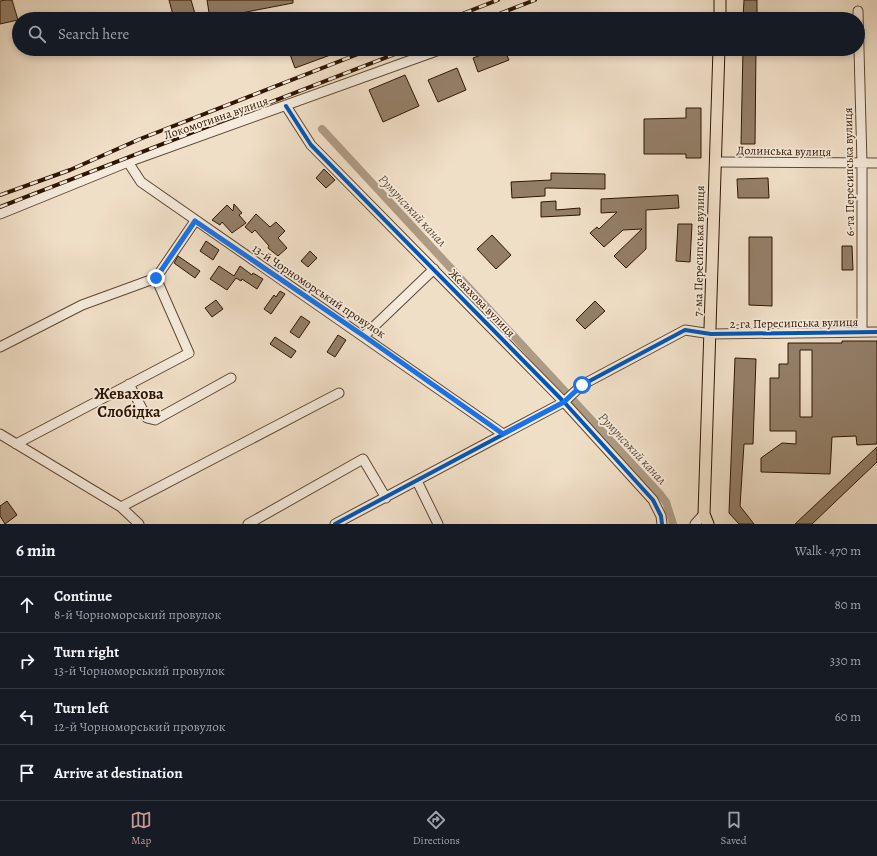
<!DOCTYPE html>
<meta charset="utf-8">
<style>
:root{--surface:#171b24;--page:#20242c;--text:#f1f3f6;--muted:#9ea1a6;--line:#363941;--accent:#c59692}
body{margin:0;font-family:Alegreya,serif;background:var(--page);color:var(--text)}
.stop{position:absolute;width:12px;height:12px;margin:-9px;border:3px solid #1a73e8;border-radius:50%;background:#fff}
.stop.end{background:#1a73e8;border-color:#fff;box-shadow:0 1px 4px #0008}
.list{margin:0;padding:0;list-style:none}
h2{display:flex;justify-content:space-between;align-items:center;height:52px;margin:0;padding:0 16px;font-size:17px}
h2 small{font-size:13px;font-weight:400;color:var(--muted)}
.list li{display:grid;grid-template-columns:26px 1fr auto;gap:12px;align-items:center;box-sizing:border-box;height:56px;padding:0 16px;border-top:1px solid var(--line)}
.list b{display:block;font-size:15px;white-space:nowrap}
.list p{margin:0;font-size:13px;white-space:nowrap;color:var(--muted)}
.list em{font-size:13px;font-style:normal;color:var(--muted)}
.icon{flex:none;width:22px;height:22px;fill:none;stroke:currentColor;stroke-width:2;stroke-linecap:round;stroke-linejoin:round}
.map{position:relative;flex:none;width:877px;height:524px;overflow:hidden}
.search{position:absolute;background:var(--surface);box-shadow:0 2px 6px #0003;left:12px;right:12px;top:12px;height:44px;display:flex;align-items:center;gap:10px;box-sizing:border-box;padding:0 14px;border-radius:22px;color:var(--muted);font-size:15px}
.sheet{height:276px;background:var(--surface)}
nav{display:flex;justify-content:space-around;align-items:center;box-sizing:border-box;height:56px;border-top:1px solid var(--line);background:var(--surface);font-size:11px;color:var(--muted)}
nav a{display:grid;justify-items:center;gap:2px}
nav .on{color:var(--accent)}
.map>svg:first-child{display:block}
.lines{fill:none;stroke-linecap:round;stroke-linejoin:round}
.canal{stroke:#ae9b84;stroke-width:8}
.building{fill:#937f68;stroke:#2f1602;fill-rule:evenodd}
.minor-casing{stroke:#5f4833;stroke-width:11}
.major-casing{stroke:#2f1602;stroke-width:13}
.minor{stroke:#f5eadb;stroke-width:9}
.major{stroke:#f0dfc7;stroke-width:11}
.rail-casing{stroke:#2f1602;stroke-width:4}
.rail{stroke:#f5eadb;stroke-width:2.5;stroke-dasharray:8;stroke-linecap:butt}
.cycleway-casing{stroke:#f5eadb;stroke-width:6}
.cycleway{stroke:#0057b8;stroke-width:4}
.route{stroke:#1a73e8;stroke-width:5}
.labels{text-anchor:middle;stroke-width:3.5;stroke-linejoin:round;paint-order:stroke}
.street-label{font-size:12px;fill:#2f1602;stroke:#f5eadb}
.water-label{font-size:13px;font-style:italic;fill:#624b36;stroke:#f5eadb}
.district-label{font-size:16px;font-weight:bold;fill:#2f1602;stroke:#f5eadb}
</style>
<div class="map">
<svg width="877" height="524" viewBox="0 0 877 524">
<rect width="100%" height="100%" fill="#f0dfc7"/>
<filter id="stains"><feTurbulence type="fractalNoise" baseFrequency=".005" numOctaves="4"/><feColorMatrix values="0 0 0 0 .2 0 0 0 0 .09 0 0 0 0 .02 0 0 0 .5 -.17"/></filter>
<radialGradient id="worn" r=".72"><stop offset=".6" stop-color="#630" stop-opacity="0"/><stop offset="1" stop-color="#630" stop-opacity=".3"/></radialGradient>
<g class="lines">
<path class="canal" d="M322 129 659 493 666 502 673 524"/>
</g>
<path class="building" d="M6 0H12L18 20 0 24V1Z
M169 0H191L196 17 174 19Z
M207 0H293V3L210 19Z
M744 0H757V19H743Z
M288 49H344V50L295 68Z
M497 49H504L509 60 478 72 473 58Z
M743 49H756L755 144H741Z
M457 68 466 90 438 102 428 80Z
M405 75 419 106 383 122 369 90Z
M686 108H701V158H686V154H644V119L686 118Z
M324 169 335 180 326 188 316 178Z
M551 173 605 174V189L545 188V196L512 198 511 182 551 180Z
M768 178 769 198H738L737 179Z
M678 195 679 208 646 210V249L626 268 614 256 642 229 623 230 604 247 590 233 597 227 599 229 617 212 601 213V199Z
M556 201V210L580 208V215L541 217V202Z
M234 204 242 213 239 215 246 223 232 233 222 222 220 225 212 220 227 205 233 211Z
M256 214 270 227 276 222 285 231 278 238 287 248 278 256 268 248 269 246 255 230 252 233 245 227Z
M678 224H692L690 262 676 261Z
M492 235 511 255 496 269 477 249Z
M749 237H772V306L749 305Z
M206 241 219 250 213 260 200 251Z
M842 246H852L853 270H842Z
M310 251 317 258 308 267 301 261Z
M178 256 200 271 195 278 174 263Z
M219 266 234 276 240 266 252 275 253 273 263 279 257 289 242 279 241 281 236 278 227 290 210 279Z
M280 291 285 294 271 314 264 309 274 295 276 297Z
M216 300 223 309 212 317 205 308Z
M595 301 605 311 585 329 576 320Z
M301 316 310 322 299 338 290 332Z
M338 335 346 340 335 357 327 352Z
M275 337 296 351 291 358 270 344Z
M842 341H877V444L857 445 856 436 832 437 830 474 761 472V458L782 443 796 444V431H770V378H779V364H788V343H842ZM800 350H812V417H800Z
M735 358 756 359 753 444H744L740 506 754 524H739L729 513Z
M877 447V462L812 524H795Z
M7 501 17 515 5 524 0 516V506Z"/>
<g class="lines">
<defs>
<path id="minor" d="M858 11 862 164V332
M286 106 311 145 564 402 653 500 661 516 662 524
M128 162 141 182 503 434
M715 162 877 163
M0 214 128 162 442 49
M364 336 434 269
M0 347 82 305 156 278 195 221
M129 384 147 418 155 420 231 378
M0 434 121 507 139 524
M16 444 189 353 156 278
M417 481 438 524
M121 507 339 393
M248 524 363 459 386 498
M335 524 564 402 582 385 685 330 711 334 877 332
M695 524 704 514"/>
<path id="major" d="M720 19V0
M708 524 704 514 719 49"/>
</defs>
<use href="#minor" class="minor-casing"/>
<use href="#major" class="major-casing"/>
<use href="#minor" class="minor"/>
<use href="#major" class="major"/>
<defs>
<path id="rail" d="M449 19 498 0
M486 19 535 0
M0 195 70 170 140 139 371 49
M0 207 408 49"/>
</defs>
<use href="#rail" class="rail-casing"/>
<use href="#rail" class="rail"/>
<defs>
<path id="cycleway" d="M286 106 311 145 564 402 653 500 661 516 662 524
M335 524 564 402 582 385 685 330 711 334 877 332"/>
</defs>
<use href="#cycleway" class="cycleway-casing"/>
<use href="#cycleway" class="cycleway"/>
</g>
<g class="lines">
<path class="route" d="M156 278 195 221 364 336 503 434 564 402 582 385"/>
</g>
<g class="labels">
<g class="street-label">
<text transform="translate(216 118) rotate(-19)" y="4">Локомотивна вулиця</text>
<text transform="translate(784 151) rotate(1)" y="4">Долинська вулиця</text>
<text transform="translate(849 172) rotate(-91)" y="4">6-та Пересипська вулиця</text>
<text transform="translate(699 251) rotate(-89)" y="4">7-ма Пересипська вулиця</text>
<text transform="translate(319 291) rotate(34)" y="4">13-й Чорноморський провулок</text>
<text transform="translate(482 303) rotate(46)" y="4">Жевахова вулиця</text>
<text transform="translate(794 323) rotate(-1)" y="4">2-га Пересипська вулиця</text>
</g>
<g class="water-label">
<text transform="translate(413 210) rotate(47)" y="5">Румунський канал</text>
<text transform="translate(633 448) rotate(47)" y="5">Румунський канал</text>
</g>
<g class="district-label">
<text x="129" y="399">Жевахова<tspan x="129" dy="18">Слобідка</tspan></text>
</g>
</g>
<rect width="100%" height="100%" filter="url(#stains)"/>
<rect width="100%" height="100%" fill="url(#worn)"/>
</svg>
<div class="stop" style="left:582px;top:385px"></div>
<div class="stop end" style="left:156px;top:278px"></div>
<div class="search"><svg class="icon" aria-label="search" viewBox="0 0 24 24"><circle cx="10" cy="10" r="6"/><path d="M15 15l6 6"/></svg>Search here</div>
</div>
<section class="sheet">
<h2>6 min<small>Walk · 470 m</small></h2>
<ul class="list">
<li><svg class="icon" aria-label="ahead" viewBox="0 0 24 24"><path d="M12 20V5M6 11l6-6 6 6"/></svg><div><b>Continue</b><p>8-й Чорноморський провулок</p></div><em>80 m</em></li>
<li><svg class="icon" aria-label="right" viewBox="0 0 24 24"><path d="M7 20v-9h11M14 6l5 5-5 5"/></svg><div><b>Turn right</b><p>13-й Чорноморський провулок</p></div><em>330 m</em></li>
<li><svg class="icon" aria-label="left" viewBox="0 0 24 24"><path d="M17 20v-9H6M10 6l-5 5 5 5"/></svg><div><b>Turn left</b><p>12-й Чорноморський провулок</p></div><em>60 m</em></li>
<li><svg class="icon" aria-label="arrive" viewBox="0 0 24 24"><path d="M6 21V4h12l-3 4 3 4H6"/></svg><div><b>Arrive at destination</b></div></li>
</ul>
</section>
<nav>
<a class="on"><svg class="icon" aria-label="map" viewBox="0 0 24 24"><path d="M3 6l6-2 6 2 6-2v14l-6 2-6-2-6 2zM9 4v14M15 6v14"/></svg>Map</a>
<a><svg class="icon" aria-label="directions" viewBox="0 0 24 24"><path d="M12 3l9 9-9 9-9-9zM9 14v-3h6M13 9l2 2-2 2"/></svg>Directions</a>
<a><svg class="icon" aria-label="saved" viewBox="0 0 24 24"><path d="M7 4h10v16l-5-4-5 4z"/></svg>Saved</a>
</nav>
